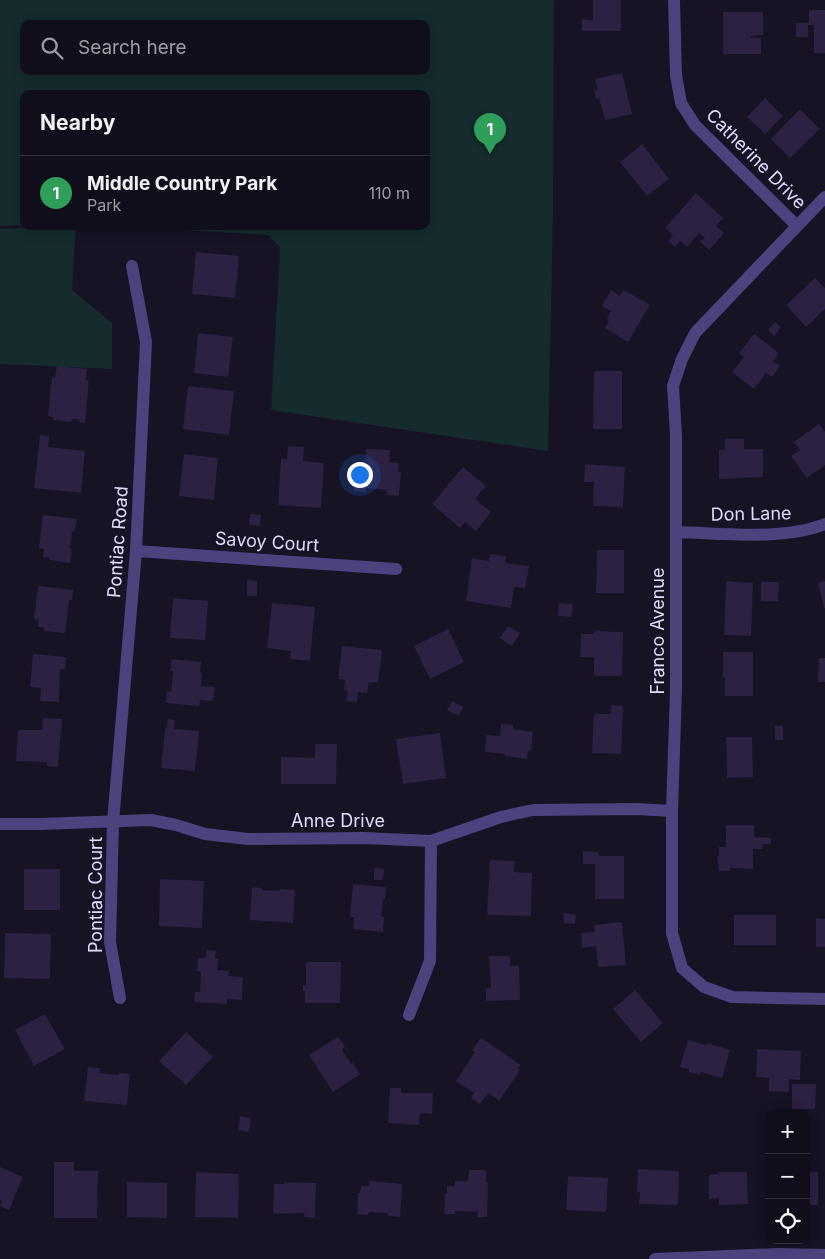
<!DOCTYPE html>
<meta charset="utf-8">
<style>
:root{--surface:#110e1b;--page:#1a1724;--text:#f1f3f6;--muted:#9c9ca3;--line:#302e3a;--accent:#1cb6e4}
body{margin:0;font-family:Inter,sans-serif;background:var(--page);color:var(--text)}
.controls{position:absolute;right:15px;bottom:15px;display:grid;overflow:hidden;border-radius:10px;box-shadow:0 2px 12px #0003}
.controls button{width:45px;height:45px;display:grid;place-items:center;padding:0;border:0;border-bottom:1px solid var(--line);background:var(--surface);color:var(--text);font:25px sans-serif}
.you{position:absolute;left:359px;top:474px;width:18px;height:18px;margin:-12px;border:4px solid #fff;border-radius:50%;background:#1a73e8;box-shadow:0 0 0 8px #1a73e833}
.badge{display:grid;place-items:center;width:32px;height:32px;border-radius:50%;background:var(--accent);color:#fff;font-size:16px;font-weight:700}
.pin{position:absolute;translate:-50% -41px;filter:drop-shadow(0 1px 2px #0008)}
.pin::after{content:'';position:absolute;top:26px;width:18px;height:15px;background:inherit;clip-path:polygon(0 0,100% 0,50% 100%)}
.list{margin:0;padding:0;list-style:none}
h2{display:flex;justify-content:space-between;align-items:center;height:65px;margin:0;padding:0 20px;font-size:21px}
h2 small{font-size:16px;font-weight:400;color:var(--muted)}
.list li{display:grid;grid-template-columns:32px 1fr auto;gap:15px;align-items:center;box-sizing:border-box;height:75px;padding:0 20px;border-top:1px solid var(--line)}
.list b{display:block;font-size:19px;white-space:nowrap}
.list p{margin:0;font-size:16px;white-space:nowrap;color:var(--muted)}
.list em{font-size:16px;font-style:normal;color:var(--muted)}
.icon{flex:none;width:28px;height:28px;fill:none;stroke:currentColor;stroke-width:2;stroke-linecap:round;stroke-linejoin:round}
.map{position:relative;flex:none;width:825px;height:1259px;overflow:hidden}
.search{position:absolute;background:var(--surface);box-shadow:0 2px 12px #0003;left:20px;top:20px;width:410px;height:55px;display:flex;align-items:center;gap:12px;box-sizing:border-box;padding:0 18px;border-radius:10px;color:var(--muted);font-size:19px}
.panel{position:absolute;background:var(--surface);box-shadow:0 2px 12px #0003;left:20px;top:90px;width:410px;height:140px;border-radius:10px}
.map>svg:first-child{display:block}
.green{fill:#152b2d;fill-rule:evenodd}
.building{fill:#2c2043}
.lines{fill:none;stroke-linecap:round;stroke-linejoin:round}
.minor{stroke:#4c427e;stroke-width:12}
.labels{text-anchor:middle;stroke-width:4;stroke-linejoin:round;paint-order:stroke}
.street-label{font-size:18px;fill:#e1d9fb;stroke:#171224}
</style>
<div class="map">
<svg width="825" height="1259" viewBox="0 0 825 1259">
<rect width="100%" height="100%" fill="#171224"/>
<path class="green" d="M0 0H554L553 214 548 451 271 410 280 247 268 235 166 229V226H426V94H24V225L0 226ZM24 24H426V71H24Z
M76 226 72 290 112 323V369L0 364V229Z"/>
<path class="building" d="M593 0H621V31H582V19L593 20Z
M809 10H825V53H814V25H808V37H796V23H809Z
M723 12H763V35L751 36V38H761V54H723Z
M622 73 632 114 605 120 599 98 596 99 594 91 598 90 595 79Z
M765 98 783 116 765 134 747 117Z
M800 109 820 129 790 158 771 139Z
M642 144 669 179 647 196 620 162Z
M696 193 723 218 716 226 724 233 709 250 700 241 705 238 699 233 687 247 680 241 675 247 668 241 673 235 665 228Z
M196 252 239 256 235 298 192 294Z
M815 278 825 288V309L806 327 786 305Z
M611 290 620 296 624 290 650 305 628 342 605 328 609 321 607 319 611 311 602 306Z
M775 322 781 327 774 336 768 330Z
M198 333 233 337 228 377 194 373Z
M754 334 779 353 773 361 780 366 772 377 766 373 754 389 732 372 744 357 739 353Z
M57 366 87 369 86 380 89 381 85 423 79 422V419H72L71 422 53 420V417L48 416 52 377 55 378Z
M594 371H622V429H593Z
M188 386 234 391 229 435 183 429Z
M819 424 825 432V465L807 478 791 456 800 450 794 442Z
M40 435 49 436 48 447 85 451 81 493 34 488Z
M725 439H744V449H763V477L719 479V450H725Z
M288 446 304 447 303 461 324 463 321 508 278 505 281 458 287 459Z
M366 449 390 450 389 462 399 463 398 472H401L399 496 386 495 387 490 366 488V492L354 491 356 470 368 471V462H365Z
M184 454 218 458 214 500 179 496Z
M585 464 625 467 623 507 593 506 594 482H584Z
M463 467 486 486 475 499 491 512 476 531 465 522 460 528 432 504Z
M250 514 261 515 260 526 249 525Z
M43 515 77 519 75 531 72 532 70 548 72 549 70 563 50 560V558L43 557 44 549 39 548Z
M597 550H624V593H596Z
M490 554 506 556 505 563 529 566 525 588 514 587 511 608 466 601 472 558 489 561Z
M247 580 257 581V596H247Z
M726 581 753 583 751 636 724 635Z
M825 581V608H824L818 583Z
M761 582H779L778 601H761Z
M38 586 73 590 72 600H69L65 633 44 631V627H38L39 620 34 619Z
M173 598 208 601 205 640 170 638Z
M272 603 315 607 310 661 290 659 291 651 267 648Z
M559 603 573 604 572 617 558 616Z
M508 626 520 633 512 646 500 638Z
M448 629 464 662 430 679 414 646Z
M594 631 623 632 622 676H594V657H580L581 634H594Z
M342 646 382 650 378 683 369 682 367 693 358 692 357 702 346 701 348 691 344 690 345 680 338 679Z
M723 652H753V696H725V678L723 677Z
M33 654 66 657 65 669H60L59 702 40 701 41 688 30 687Z
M819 658H825V682H818Z
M172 659 201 662 200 673 202 672 201 686 215 687 213 701 200 700 199 706 166 703 167 691 171 692 173 671H170Z
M452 701 463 707 459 716 447 710Z
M611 705 623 706 621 754 592 753 594 714H611Z
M43 718 62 719 58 767 47 766V762L16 761 18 730H42Z
M168 719 175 720 174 729 199 731 195 771 161 768 165 728 167 727Z
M501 724 513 725V729L533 732 531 751H528L527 759 504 756 505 754 485 752 486 735 500 736Z
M775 726H783V740H775Z
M440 733 446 778 403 784 396 739Z
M726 737H752L753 777 727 778Z
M315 744H337L336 784H281V757L315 758Z
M726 825H754V837L771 838V844H763L762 849H753V869L730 868V871H719L717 856H719V847H726Z
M583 851 598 852V856H624V899H595V864H583Z
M490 860 515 861 514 872 532 873 531 916 487 915Z
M374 868 384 869 383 880H374Z
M24 869H60V910H24Z
M160 879 204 881 202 928 159 926Z
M353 884 386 887 385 899H383L381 917H384L383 932 353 929 354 917H350Z
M252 887 262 888V890L280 891V889L295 890 293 923 250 920Z
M564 913 576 915 575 924 563 923Z
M734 915H776V945H734Z
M816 918 825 919V947H816Z
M622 922 626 965 598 967 596 946 582 948 581 933 595 932 594 925Z
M5 933 51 934 50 979 4 978Z
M207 950 216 951 215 959H218L217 970 229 971 228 976 243 977 242 1000 227 999V1004L194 1002 195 992H200L201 972 197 971 198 958H206Z
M489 956H510V966H519L520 1000 486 1001V988H491Z
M306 962H341L340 1003H305V991H303V985H306Z
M635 990 663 1023 641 1042 613 1009Z
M45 1014 65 1049 34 1066 15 1030Z
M186 1032 213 1057 186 1085 159 1061Z
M338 1037 345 1046 342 1050 351 1064 353 1063 360 1074 333 1092 309 1055Z
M481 1038 521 1065 517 1068 520 1070 499 1101 488 1093 480 1104 471 1098 474 1093 456 1081 475 1052 472 1050Z
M688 1040 706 1045 707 1043 730 1050 722 1078 701 1072 700 1075 689 1072V1069L680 1067Z
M757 1049 801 1051 800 1080 789 1079V1092L769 1091V1078L756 1077Z
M88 1067 100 1068 99 1073 118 1075 119 1073 130 1074 127 1105 84 1101Z
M792 1084H816L815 1109H792Z
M390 1088H401V1093H433L432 1114 420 1113 419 1125 388 1123Z
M240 1116 251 1118 249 1132 238 1130Z
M54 1162H74V1171H98L97 1218H54Z
M0 1167 23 1177 9 1210 0 1206 2 1201 0 1200Z
M638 1169 679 1171 678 1205 639 1204 640 1192H637Z
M469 1170H486V1182H488L487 1217H477L478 1212 455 1211V1214H444L445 1193H447V1186H455V1181H468Z
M196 1172 239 1174 238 1218 195 1217Z
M719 1172H747L748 1204 719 1205V1198L709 1199V1175L719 1174Z
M806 1172H818V1205H806Z
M568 1176 608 1178 606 1212 566 1210Z
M370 1181 402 1184 400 1217 388 1216V1213L369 1212 368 1215 357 1214 358 1193H360L361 1186H369Z
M127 1182 167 1183V1218L127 1217Z
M285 1182 316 1183 315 1218 304 1217 305 1213 273 1214 274 1184H284Z"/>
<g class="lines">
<path class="minor" d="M674 0 676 75 681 103 695 125 797 226
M825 197 695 333 682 359 673 386 676 435V690L672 811V933L682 968 704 987 732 997 825 999
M676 532C721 533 783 541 825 524
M136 551 396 569
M0 824H40L151 820 176 825 205 834 248 839 364 838 431 841 501 817 533 810 637 809 672 811
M120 998 110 942 113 822 136 551 146 342 132 266
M409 1015 430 961 431 841
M655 1259 779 1254 825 1255"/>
</g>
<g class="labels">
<g class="street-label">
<text transform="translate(756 159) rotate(45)" y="6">Catherine Drive</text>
<text transform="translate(751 514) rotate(-1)" y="6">Don Lane</text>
<text transform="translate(118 542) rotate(-86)" y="6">Pontiac Road</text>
<text transform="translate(267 542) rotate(4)" y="6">Savoy Court</text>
<text transform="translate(658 631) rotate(-90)" y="6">Franco Avenue</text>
<text x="338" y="827">Anne Drive</text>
<text transform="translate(96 895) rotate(-90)" y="6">Pontiac Court</text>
</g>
</g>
</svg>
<div class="controls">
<button>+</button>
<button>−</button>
<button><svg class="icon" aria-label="locate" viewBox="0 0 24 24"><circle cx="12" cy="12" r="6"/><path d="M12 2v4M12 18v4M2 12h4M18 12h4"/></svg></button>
</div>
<div class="you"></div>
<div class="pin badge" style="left:490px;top:154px;background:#2e9e5b">1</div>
<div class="search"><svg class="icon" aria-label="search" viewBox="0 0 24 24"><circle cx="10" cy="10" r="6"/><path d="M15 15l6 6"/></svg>Search here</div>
<section class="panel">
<h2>Nearby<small></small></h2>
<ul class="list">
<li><span class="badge" style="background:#2e9e5b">1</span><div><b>Middle Country Park</b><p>Park</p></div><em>110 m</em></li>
</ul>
</section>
</div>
